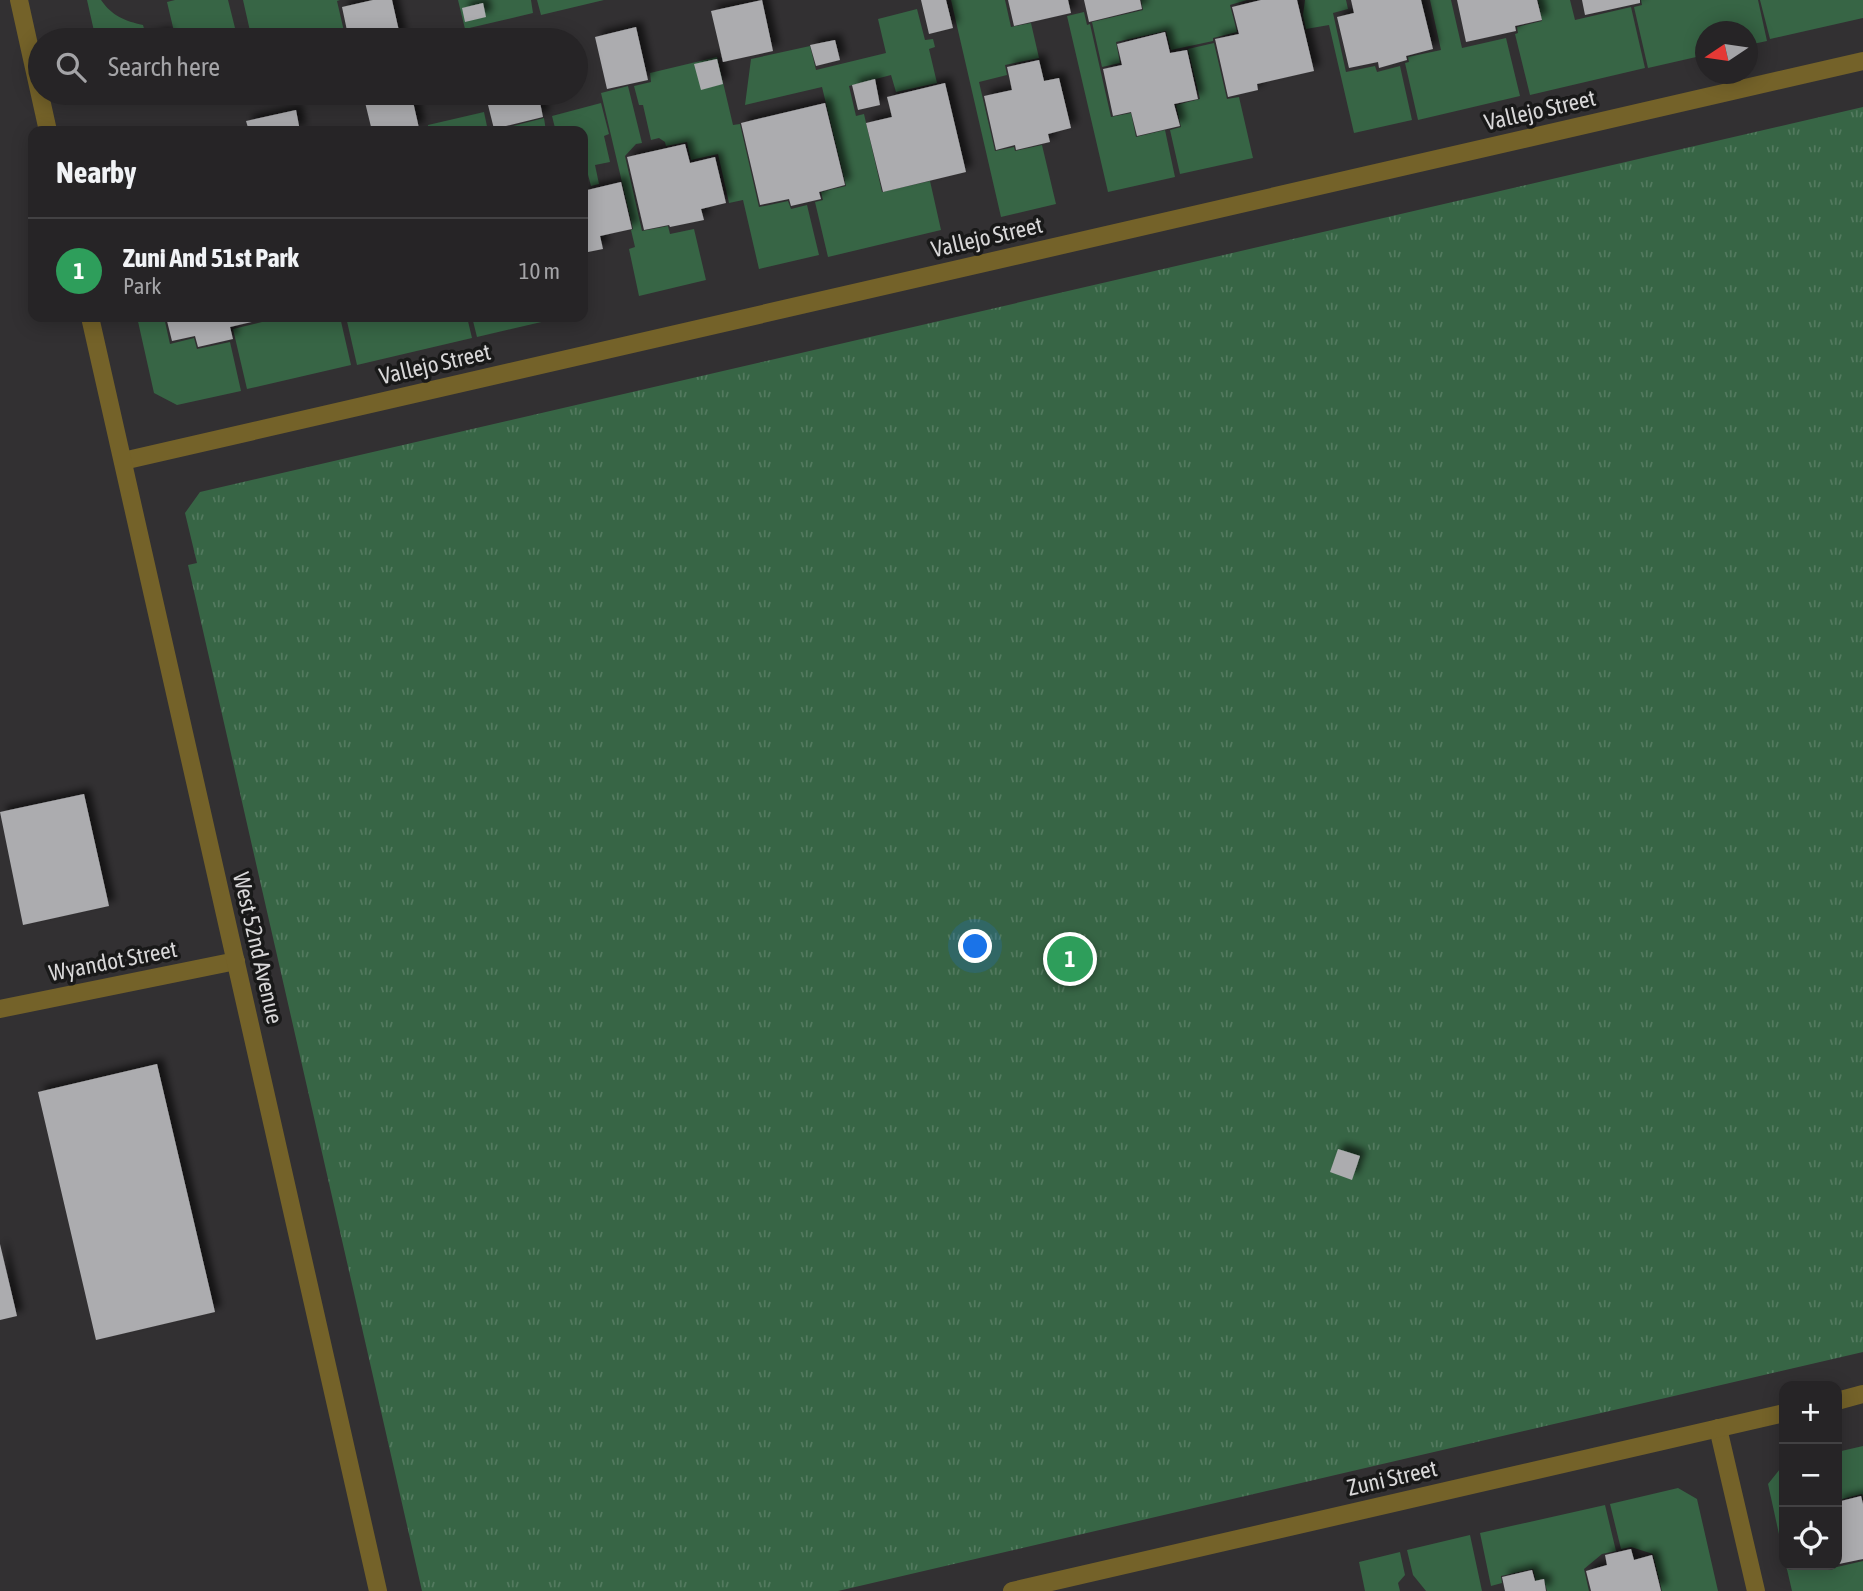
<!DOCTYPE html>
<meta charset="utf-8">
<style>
:root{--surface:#262426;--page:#2e2c2e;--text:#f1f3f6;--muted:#a4a4a7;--line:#424143;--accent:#c1bd40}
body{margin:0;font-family:"Asap Condensed",sans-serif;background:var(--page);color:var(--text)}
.controls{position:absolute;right:21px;bottom:21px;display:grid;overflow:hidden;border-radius:14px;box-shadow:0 4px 18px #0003}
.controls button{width:63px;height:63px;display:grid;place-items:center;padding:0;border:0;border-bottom:2px solid var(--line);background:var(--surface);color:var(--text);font:35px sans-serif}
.compass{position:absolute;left:1695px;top:21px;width:63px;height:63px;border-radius:50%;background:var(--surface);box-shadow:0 4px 18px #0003;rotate:257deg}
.you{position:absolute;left:976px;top:947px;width:24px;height:24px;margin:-18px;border:5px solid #fff;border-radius:50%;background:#1a73e8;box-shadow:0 0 0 10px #1a73e833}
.badge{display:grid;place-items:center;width:46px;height:46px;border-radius:50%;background:var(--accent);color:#fff;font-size:23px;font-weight:700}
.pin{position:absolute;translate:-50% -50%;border:4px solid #fff;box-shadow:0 2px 7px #0006}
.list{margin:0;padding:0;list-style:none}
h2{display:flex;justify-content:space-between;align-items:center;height:91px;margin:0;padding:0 28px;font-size:30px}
h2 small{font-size:23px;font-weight:400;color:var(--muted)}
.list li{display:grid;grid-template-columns:46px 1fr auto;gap:21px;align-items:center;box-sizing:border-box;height:105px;padding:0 28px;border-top:2px solid var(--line)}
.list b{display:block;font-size:26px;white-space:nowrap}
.list p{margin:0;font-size:23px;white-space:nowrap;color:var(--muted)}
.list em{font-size:23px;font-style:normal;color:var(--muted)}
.icon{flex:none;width:38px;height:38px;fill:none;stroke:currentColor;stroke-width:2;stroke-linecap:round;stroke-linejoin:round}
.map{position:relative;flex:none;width:1863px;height:1591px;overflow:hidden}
.search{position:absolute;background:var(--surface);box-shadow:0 4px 18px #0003;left:28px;top:28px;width:560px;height:77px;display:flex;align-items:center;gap:18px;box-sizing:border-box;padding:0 24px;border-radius:38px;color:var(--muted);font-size:26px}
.panel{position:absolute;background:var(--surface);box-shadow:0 4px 18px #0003;left:28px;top:126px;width:560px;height:196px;border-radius:14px}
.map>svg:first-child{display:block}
.grass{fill:#376545}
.park{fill:url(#park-tufts)}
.building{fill:#acacaf;filter:url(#shadow)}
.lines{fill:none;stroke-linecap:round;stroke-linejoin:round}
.minor{stroke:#746229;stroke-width:18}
.tertiary{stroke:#746229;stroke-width:18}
.labels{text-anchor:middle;stroke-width:7;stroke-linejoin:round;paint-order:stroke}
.street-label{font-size:23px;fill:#d8d7d8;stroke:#191919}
</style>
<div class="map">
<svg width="1863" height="1591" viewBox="0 0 1863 1591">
<defs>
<pattern id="park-tufts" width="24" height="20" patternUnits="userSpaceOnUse" patternTransform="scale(1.75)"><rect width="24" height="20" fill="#376545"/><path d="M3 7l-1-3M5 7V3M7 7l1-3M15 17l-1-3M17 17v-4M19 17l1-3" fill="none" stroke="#537a5f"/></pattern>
<filter id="shadow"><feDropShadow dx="6" dy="-6" stdDeviation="3.5" flood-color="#0009"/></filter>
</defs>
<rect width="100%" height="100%" fill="#323032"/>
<path class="grass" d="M87 0H101C112 16 125 21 143 25L146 36 129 40H96Z
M175 0H228L238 40H176L167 2Z
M243 0H340L337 1 346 40H252Z
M458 0H531L533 13 465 29Z
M537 0H604L541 15Z
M951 0H1005L1011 27 1031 23 1039 58 1005 65 1007 75 979 82 995 151 1014 147 1015 151 1042 145 1056 204 1001 217Z
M1141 0H1247L1230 5 1237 32 1213 38V41L1171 50 1166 31 1116 42 1120 63 1102 67 1092 22 1143 10Z
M1305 0H1346L1348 9 1333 13 1346 72 1375 66 1377 72 1400 66 1412 120 1354 133 1329 25 1306 29 1303 15Z
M1430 0H1451L1462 48 1506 38 1520 96 1418 120 1405 63 1409 62 1408 57 1441 50Z
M1538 0H1570L1575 20 1631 7 1645 68 1530 95 1515 34 1518 33 1517 27 1542 21Z
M1641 0H1758L1767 41 1748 45V32H1706L1705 55 1648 68 1634 7 1642 5Z
M1760 0H1863V18L1770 39Z
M917 9 925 40 933 39 935 47 929 49 937 83 896 92 891 75 849 86 856 116 864 114 882 192 930 181 941 230 828 257 815 202 823 200 821 192 846 186 822 87 745 105 751 59 810 46 816 70 886 53 878 19Z
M1084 12 1087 25 1090 24 1111 117 1131 113 1136 137 1165 130 1175 177 1108 192 1067 16Z
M1214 43 1227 99 1239 97 1253 158 1180 174 1170 130 1181 127 1176 105 1200 99 1188 49Z
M717 57 733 125 740 124 759 207 788 201 791 209 807 205 819 255 759 269 743 200 729 203 718 154 691 160 687 142 666 146 665 142 659 138 651 140 643 105H639L634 86 651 82 650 73Z
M628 86 642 143 636 144 625 156 642 231 668 226 670 234 694 229 706 280 639 296 629 249 635 247 631 230 633 229 601 93Z
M601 103 609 134 604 136 610 162 595 165 599 184 591 186 587 171 583 172V131H553L555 128 552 116Z
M484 112 488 131H417L428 128V125Z
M544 118 546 131H493Z
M137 317H164L170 344 194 338 197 349 230 342 241 391 177 405 154 393Z
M261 317H340L351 365 247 389 233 329 262 322Z
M346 317H467L472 338 357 365Z
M472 317H563L477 337Z
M1863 1446V1497L1862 1494 1838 1500 1837 1452Z
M1784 1464V1557L1768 1484Z
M1678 1488 1697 1499 1718 1591H1662L1653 1554 1631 1547 1621 1549 1610 1504Z
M1605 1505 1616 1551 1602 1554 1584 1569 1589 1591H1547L1544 1579 1536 1581 1533 1569 1501 1576 1502 1583 1491 1586 1480 1533Z
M1470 1535 1482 1591H1426L1413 1575 1407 1550Z
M1400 1552 1405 1575 1398 1583 1400 1591H1365L1359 1562Z
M1863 1561V1591H1792L1786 1565H1837V1567Z"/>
<path class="park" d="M1863 107V1352L838 1591H422L188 565 197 563 185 513 200 492Z"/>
<path class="building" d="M373 0H392L401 40H349L342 7Z
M762 0 773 51 723 62 711 11Z
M921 0H946L953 28 929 34Z
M1008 0H1068L1071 13 1014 26Z
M1084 0H1140L1142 9 1089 22Z
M1261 0H1297L1314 71 1257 84 1258 90 1228 97 1215 39 1239 34 1232 7Z
M1351 0H1421L1433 49 1406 56 1407 60 1379 68 1378 62 1349 68 1337 17 1354 13Z
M1457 0H1537L1542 20 1515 26 1516 31 1466 42Z
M1582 0H1640V3L1585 15Z
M483 3 486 17 465 22 462 8Z
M636 27 648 80 607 89 595 37Z
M1165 32 1170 53 1187 50 1198 99 1174 104 1180 126 1137 136 1131 112 1113 116 1103 69 1122 65 1117 44Z
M166 33 168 40H141V39Z
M835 40 840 60 816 66 810 45Z
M717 59 723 84 701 90 694 64Z
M1039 60 1044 81 1059 78 1071 128 1048 134 1050 142 1016 150 1015 145 996 150 984 96 1012 90 1007 67Z
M875 79 880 105 858 110 852 85Z
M945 83 966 172 883 192 866 123 892 117 887 97Z
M124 93H150V94L126 99Z
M370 93H411L419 128 406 131H372L363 94Z
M485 93H538L543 117 494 129Z
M825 103 845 185 819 192 821 199 791 206 789 199 760 205 741 123Z
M296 110 300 131H249L246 121Z
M685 144 690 163 715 157 726 203 701 209 704 220 670 227 669 225 644 230 627 157Z
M621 182 632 229 600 236 603 249 583 253V191Z
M166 317H255L256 321 230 327 233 339 198 347 195 336 172 341Z
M84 794 109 906 23 925 0 812Z
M157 1064 215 1312 96 1340 38 1092Z
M1338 1149 1360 1156 1352 1180 1330 1172Z
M0 1244 17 1316 0 1320Z
M1861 1496 1863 1504V1559L1839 1564 1837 1553V1502Z
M1631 1549 1634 1560 1652 1555 1661 1591H1591L1586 1571 1607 1565 1605 1555Z
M1532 1570 1535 1581 1544 1579 1546 1591H1505L1502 1577Z"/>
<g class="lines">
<path class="minor" d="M123 461 1863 61
M0 1009 236 961
M1718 1428 1756 1591"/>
<path class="tertiary" d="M19 0 48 131
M90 317 378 1591
M1837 1401 1863 1394
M1012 1591 1784 1413"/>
</g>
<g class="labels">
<g class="street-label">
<text transform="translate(1540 110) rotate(-13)" y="8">Vallejo Street</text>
<text transform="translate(987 237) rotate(-13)" y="8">Vallejo Street</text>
<text transform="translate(435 364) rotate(-13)" y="8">Vallejo Street</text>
<text transform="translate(258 948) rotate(77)" y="8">West 52nd Avenue</text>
<text transform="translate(113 961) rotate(-11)" y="8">Wyandot Street</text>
<text transform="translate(1392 1478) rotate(-13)" y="8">Zuni Street</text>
</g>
</g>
</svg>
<div class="controls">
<button>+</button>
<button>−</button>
<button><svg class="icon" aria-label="locate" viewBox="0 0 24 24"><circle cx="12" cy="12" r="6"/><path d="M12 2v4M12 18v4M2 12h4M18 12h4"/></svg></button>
</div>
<svg class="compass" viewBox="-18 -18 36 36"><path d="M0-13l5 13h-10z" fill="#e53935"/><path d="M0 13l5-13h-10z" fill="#a4a4a7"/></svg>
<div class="you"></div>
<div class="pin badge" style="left:1070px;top:959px;background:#2e9e5b">1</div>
<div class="search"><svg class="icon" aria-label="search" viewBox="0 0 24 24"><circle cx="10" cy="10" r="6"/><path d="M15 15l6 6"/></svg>Search here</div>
<section class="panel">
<h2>Nearby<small></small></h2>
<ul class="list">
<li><span class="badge" style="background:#2e9e5b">1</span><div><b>Zuni And 51st Park</b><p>Park</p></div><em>10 m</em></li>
</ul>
</section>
</div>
